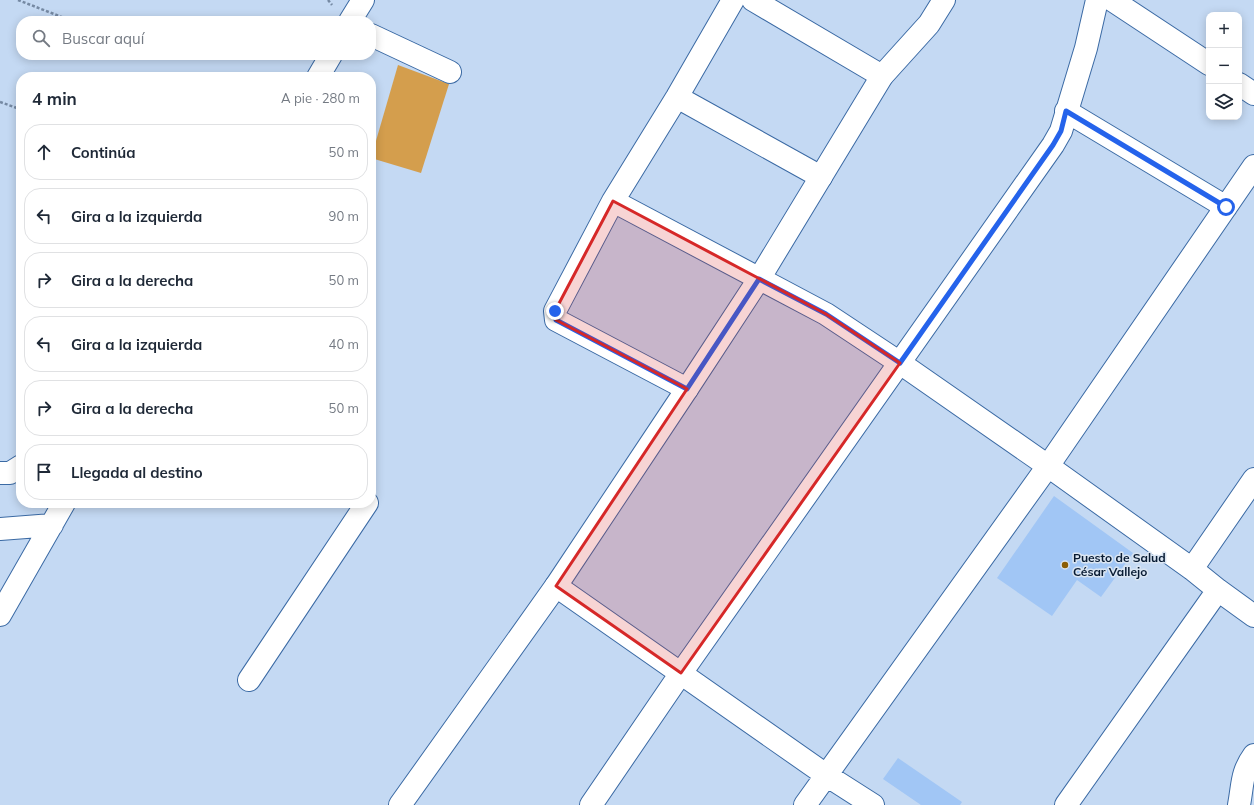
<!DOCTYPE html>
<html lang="es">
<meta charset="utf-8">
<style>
:root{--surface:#fff;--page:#f6f6f7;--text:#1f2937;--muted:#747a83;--line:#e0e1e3}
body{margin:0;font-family:Mulish,sans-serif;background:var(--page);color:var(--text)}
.controls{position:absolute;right:12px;top:12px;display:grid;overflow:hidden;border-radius:8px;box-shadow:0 2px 10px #0003}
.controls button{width:36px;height:36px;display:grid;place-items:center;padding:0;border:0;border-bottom:1px solid var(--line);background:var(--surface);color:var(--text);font:20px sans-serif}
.stop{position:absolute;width:12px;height:12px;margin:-9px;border:3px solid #2563eb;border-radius:50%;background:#fff}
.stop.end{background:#2563eb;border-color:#fff;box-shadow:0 1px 4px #0008}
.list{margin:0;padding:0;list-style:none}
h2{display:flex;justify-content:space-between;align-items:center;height:52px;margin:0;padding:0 16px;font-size:17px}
h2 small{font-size:13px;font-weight:400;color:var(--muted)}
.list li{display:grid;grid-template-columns:26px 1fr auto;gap:12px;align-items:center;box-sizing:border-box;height:56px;margin:0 8px 8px;padding:0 8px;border:1px solid var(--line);border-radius:16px}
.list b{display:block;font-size:15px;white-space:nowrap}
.list em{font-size:13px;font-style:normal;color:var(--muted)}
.icon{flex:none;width:22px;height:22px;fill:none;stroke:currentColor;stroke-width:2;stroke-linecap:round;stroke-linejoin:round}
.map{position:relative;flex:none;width:1254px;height:805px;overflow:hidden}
.search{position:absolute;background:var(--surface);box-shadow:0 2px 10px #0003;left:16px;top:16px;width:360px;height:44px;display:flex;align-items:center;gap:10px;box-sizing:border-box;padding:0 14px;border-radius:16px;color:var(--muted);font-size:15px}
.panel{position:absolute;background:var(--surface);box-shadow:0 2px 10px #0003;left:16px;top:72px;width:360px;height:436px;border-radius:16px}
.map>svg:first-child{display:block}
.green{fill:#d49e4d}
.building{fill:#a1c6f5}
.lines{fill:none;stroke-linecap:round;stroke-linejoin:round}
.street-casing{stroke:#3b6aa4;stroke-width:24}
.secondary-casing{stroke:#3b6aa4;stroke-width:24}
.path{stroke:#7589a3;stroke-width:2.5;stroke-dasharray:3 2;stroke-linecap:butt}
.street{stroke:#fff;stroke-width:22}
.secondary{stroke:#fff;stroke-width:22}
.route{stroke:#2563eb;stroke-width:5}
.marked{fill:#d62828;fill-opacity:0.2;stroke:#d62828;stroke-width:3;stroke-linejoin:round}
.poi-dot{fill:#8c5e04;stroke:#dae5f2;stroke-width:1.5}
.labels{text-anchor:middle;stroke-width:3;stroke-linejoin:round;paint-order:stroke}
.poi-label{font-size:12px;font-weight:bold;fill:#081b33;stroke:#dae5f2;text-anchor:start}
</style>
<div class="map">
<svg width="1254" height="805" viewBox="0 0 1254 805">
<rect width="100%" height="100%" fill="#c4d9f3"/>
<path class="green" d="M398 65 449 84 421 173 371 158Z"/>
<path class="building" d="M1054 496 1133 553 1101 597 1077 580 1052 616 997 578Z
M898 758 962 802 960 805H921L883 779Z"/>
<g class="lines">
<defs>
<path id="street" d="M753 0 882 76
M1112 0 1209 64
M350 21 363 0
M371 35 450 72
M318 77 331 55
M1239 84 1254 94
M677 97 821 177
M1066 111 1226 207
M613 201 826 314 900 363 1048 466 1192 569 1218 590 1254 616
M687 389 556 320 555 311 613 201 677 97 733 0
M0 473H10L21 466
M0 529 52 525
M1192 569 1254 479
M556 586 826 775 873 805
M0 615 64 503
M249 680 367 503
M591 805 681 673 1053 145 1061 131 1086 48 1097 0
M805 805 1048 466 1254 166
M1066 805 1218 590
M1239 805C1243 784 1241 773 1254 755"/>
<path id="secondary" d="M400 805 556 586 687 389 759 279 882 76 929 24 944 0"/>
</defs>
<use href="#street" class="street-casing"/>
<use href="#secondary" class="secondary-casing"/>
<path class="path" d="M18 0 72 21
M328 0 332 5
M0 102 17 108"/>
<use href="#street" class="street"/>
<use href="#secondary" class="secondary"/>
</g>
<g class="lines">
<path class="route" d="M555 311 556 320 687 389 759 279 826 314 900 363 1053 145 1061 131 1066 111 1226 207"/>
</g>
<path class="marked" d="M613 201 826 314 900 363 681 673 556 586 687 389 556 320 555 311Z"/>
<circle class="poi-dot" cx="1065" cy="565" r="4"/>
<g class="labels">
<g class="poi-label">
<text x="1073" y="562">Puesto de Salud<tspan x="1073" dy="14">César Vallejo</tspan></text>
</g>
</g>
</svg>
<div class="controls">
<button>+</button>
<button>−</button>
<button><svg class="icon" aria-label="layers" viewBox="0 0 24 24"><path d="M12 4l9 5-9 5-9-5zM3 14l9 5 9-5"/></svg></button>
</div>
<div class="stop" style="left:1226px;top:207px"></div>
<div class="stop end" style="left:555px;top:311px"></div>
<div class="search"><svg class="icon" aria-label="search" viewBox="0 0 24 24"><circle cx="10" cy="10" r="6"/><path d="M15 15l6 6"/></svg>Buscar aquí</div>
<section class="panel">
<h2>4 min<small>A pie · 280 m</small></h2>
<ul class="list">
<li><svg class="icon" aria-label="ahead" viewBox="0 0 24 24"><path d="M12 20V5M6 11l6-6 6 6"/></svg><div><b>Continúa</b></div><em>50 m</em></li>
<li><svg class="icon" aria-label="left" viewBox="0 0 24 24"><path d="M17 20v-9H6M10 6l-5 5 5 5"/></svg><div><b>Gira a la izquierda</b></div><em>90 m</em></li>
<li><svg class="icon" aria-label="right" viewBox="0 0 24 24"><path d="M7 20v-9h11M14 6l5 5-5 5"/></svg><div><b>Gira a la derecha</b></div><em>50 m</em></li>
<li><svg class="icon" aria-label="left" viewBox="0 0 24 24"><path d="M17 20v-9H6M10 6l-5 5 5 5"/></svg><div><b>Gira a la izquierda</b></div><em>40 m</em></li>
<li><svg class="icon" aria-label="right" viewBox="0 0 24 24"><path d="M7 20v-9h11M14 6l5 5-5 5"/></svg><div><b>Gira a la derecha</b></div><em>50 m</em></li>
<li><svg class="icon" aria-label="arrive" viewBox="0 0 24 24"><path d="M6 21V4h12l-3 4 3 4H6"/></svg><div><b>Llegada al destino</b></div></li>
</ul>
</section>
</div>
